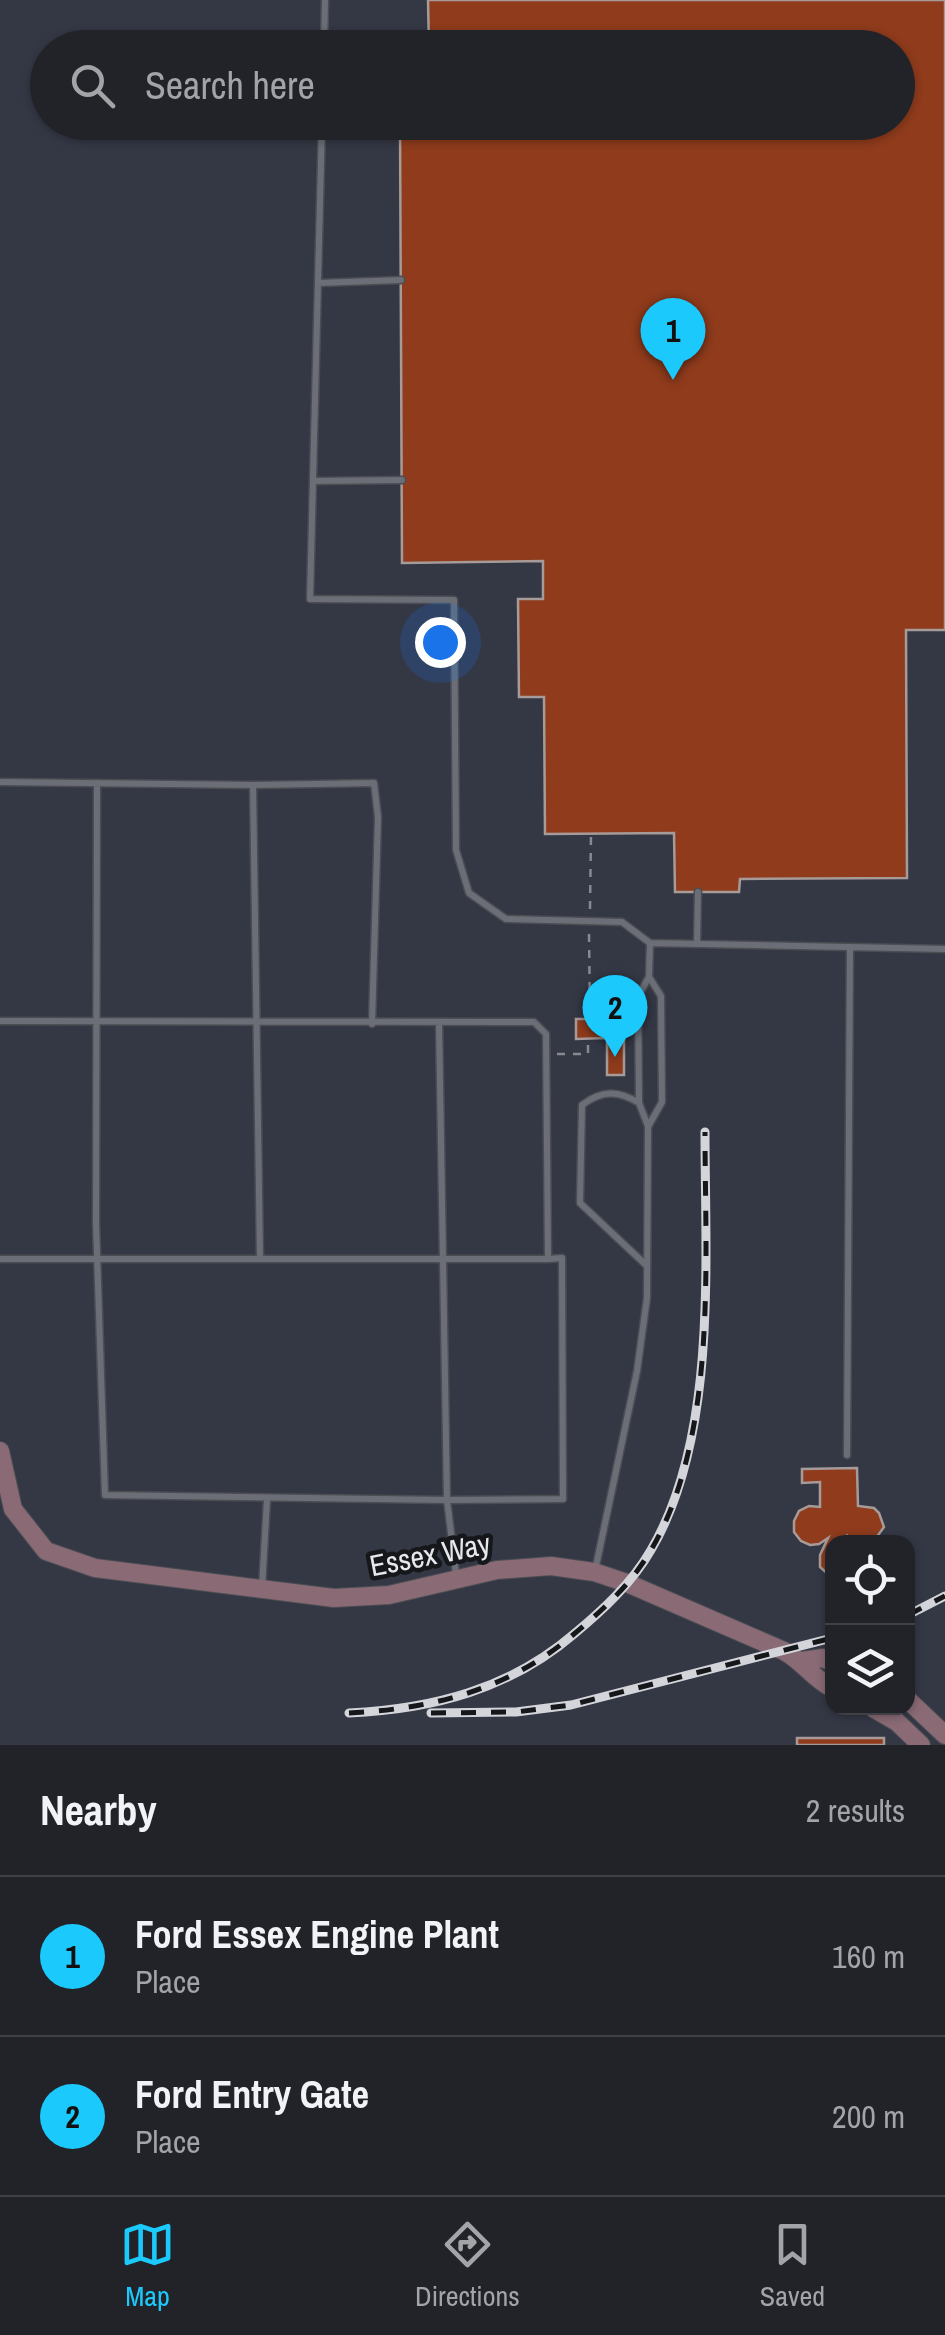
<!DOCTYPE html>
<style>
:root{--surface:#212328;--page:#292b30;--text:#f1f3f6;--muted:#a2a4a8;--line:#3e4045;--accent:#1cc9fc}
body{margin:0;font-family:"Archivo Narrow",sans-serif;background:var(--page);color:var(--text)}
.controls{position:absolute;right:30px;bottom:30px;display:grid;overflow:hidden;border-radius:20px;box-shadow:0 2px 8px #0004}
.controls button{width:90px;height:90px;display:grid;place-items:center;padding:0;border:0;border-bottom:2px solid var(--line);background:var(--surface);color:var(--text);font:50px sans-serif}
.you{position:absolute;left:440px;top:642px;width:35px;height:35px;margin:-25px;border:8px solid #fff;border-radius:50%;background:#1a73e8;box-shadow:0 0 0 15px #1a73e833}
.badge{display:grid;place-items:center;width:65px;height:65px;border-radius:50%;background:var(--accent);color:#111;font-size:32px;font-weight:700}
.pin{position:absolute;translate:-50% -82px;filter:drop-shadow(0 2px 5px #0008)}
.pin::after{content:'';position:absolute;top:52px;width:35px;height:30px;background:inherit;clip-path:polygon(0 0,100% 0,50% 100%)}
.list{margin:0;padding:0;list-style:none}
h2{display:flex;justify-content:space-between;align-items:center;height:130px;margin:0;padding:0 40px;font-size:42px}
h2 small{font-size:32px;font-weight:400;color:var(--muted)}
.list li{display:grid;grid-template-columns:65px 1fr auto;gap:30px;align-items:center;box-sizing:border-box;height:160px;padding:0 40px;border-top:2px solid var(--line)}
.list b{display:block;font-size:38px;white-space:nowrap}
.list p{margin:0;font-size:32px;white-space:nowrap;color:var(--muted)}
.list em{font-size:32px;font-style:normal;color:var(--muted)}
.icon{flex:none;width:55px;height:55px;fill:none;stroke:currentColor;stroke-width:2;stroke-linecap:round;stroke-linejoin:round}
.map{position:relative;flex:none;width:945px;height:1745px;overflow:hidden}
.search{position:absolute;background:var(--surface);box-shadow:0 2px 8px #0004;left:30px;right:30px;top:30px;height:110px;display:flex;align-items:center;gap:25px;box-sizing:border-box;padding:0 35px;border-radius:55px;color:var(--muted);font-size:38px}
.sheet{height:450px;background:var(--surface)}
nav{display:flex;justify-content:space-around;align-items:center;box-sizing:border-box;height:140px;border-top:2px solid var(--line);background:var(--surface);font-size:28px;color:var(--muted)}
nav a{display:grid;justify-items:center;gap:5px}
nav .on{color:var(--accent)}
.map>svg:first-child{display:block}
.built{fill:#343845;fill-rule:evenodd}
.building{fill:#8f3b1c;stroke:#a69b98;stroke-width:2.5}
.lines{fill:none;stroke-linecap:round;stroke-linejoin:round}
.lane-casing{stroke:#4b4d53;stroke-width:9}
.secondary-casing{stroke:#4b4d53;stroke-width:20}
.path{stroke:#86898f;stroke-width:2.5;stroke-dasharray:8 8;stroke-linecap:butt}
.lane{stroke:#6b6e76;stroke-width:6}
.secondary{stroke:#896a75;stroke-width:18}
.rail-casing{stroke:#d3d5da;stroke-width:9}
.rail{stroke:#16171a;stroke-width:5;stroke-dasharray:15;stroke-linecap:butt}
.labels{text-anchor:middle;stroke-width:9;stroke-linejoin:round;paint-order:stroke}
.street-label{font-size:30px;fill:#e6e8ed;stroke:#16171a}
</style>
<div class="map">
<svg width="945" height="1745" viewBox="0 0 945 1745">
<rect width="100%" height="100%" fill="#2c2f36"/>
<path class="built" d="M0 0H945V1745H0ZM48 48H898V122H48ZM832 1542H908V1708H832Z"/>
<path class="building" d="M428 0H945V630H906L907 878 740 879 739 892H675L674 833 545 834 544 697H519L518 599H543V561L402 563 400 122H898V48H429Z
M576 1019H624V1075H607V1038L576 1039Z
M857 1468 858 1506 874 1508 879 1513 884 1527 873 1542H856L848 1536 849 1542H832V1578L820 1567V1555L828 1538 819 1544 810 1545 801 1541 794 1532V1521L799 1511 809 1506 820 1507V1482L802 1483V1469Z
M797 1738H884V1745H797Z"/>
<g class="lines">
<defs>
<path id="lane" d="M324 48 325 0
M322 122 310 599 454 600 456 850 469 893 506 919 622 922 650 943 649 977 638 996 639 1103 648 1126 647 1298 637 1371 595 1571
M318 283 401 280
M313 481 402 480
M0 782 253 785 374 783 378 817 372 1024
M97 783 96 1223 105 1495 447 1500 456 1574
M253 785 260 1259
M650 943 945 949
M697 944 698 892
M649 977 661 996 662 1102 649 1125
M0 1021 534 1022 546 1034 548 1259H0
M439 1022 447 1500 563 1499 562 1258 548 1259
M639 1103C618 1090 602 1090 582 1105L580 1203 646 1265
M847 1455 850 947
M262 1588 267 1500"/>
<path id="secondary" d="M0 1451 13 1509 46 1551 95 1568 334 1598 389 1595 497 1570 551 1566 594 1572 627 1583 784 1651C804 1662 812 1678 832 1688
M802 1661 823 1658 832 1662
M908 1700 945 1735
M873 1708 897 1722 921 1745"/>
</defs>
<use href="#lane" class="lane-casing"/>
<use href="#secondary" class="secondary-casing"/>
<path class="path" d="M590 909 591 834
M589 934 590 1019
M557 1054H588V1038"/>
<use href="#lane" class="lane"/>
<use href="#secondary" class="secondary"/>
<defs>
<path id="rail" d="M908 1615 945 1596
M349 1713C433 1709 510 1689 574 1634 603 1610 632 1583 651 1550 718 1436 705 1261 705 1132
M431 1713 516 1712 571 1705 832 1638"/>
</defs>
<use href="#rail" class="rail-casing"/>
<use href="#rail" class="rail"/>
</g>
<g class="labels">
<g class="street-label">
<text transform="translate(430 1555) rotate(-11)" y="10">Essex Way</text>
</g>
</g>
</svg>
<div class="controls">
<button><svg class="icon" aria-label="locate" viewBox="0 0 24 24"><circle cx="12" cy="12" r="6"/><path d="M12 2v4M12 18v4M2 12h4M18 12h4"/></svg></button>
<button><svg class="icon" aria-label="layers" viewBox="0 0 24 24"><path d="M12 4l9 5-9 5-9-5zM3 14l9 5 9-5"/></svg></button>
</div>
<div class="you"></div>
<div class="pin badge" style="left:673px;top:380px">1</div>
<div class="pin badge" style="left:615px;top:1057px">2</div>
<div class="search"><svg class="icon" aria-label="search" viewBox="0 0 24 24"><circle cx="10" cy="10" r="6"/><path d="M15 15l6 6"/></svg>Search here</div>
</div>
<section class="sheet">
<h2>Nearby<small>2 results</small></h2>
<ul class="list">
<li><span class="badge">1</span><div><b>Ford Essex Engine Plant</b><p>Place</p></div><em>160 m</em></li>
<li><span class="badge">2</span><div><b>Ford Entry Gate</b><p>Place</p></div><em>200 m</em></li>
</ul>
</section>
<nav>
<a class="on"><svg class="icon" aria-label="map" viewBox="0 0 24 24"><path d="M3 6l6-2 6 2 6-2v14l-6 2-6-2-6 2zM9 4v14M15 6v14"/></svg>Map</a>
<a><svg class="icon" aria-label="directions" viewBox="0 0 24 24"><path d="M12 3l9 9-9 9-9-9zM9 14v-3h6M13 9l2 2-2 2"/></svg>Directions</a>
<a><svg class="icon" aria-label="saved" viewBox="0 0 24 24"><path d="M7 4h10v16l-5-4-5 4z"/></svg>Saved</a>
</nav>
